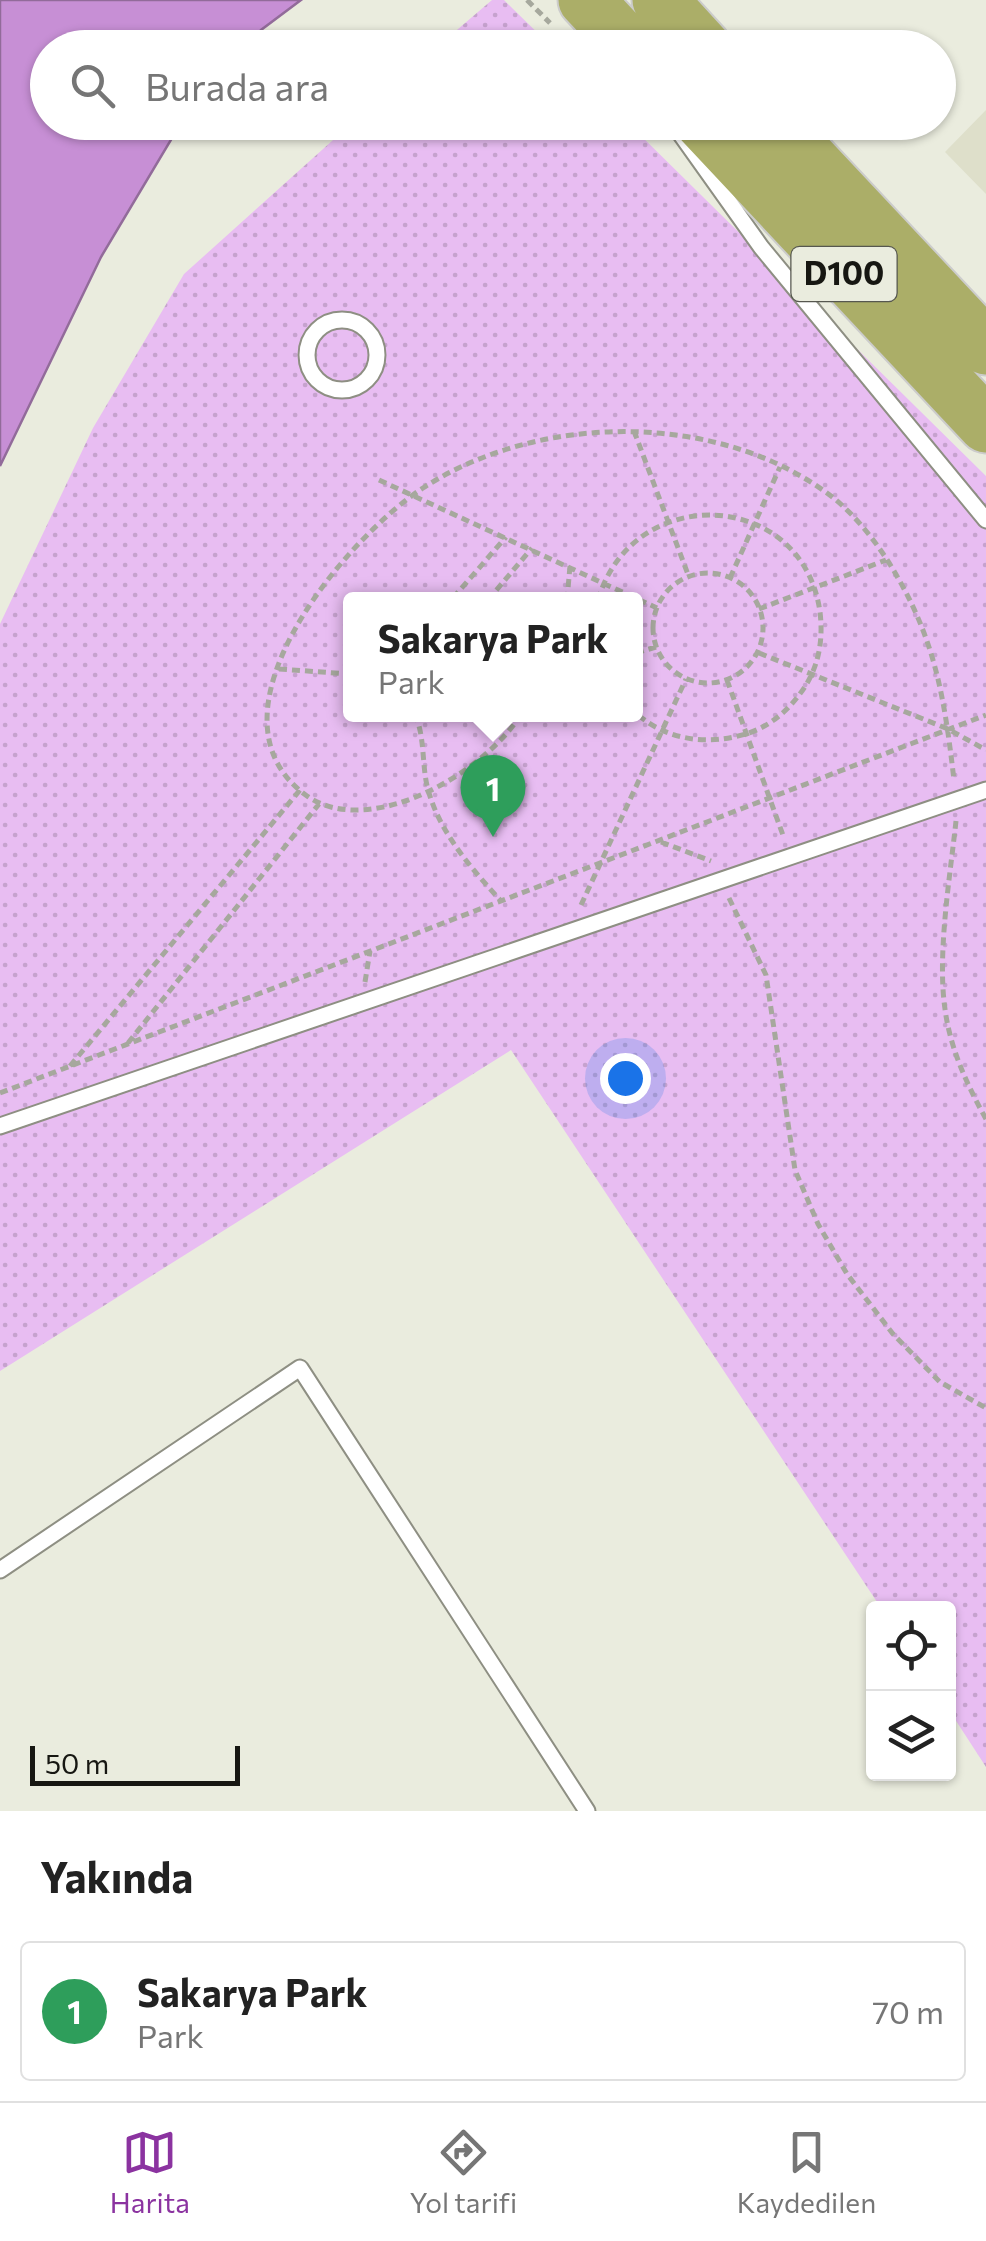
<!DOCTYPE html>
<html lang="tr">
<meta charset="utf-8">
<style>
:root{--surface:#fff;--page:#f2f2f2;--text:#222;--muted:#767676;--line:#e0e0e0;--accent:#8b33a0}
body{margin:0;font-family:Commissioner,sans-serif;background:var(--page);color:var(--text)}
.controls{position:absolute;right:30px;bottom:30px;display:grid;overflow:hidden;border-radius:10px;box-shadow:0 2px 8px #0004}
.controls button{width:90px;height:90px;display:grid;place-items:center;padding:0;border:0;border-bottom:2px solid var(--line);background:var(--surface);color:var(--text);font:50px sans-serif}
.scale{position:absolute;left:30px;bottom:25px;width:210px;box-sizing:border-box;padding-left:10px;border:5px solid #171712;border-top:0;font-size:28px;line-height:35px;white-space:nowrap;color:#171712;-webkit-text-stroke:8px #eaecde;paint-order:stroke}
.you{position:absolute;left:625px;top:1078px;width:35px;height:35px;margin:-25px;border:8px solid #fff;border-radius:50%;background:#1a73e8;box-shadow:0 0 0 15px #1a73e833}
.badge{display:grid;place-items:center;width:65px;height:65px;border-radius:50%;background:var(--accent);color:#fff;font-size:32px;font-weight:700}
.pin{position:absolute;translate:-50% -82px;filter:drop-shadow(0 2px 5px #0008)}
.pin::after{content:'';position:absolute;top:52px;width:35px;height:30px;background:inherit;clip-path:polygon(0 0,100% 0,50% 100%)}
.popup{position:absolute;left:343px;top:592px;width:300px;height:130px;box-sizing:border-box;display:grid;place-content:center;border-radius:10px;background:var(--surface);filter:drop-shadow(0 2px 8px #0005);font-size:32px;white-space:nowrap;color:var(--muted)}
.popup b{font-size:38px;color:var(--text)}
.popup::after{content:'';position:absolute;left:50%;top:100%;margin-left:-20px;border:20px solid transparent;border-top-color:var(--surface)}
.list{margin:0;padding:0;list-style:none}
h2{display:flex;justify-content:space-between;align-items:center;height:130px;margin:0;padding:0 40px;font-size:42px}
h2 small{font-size:32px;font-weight:400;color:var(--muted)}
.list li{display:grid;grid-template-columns:65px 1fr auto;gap:30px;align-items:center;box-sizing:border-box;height:140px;margin:0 20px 20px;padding:0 20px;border:2px solid var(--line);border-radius:10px}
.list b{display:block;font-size:38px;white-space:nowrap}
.list p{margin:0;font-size:32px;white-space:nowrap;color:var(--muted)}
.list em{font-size:32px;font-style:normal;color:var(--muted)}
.icon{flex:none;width:55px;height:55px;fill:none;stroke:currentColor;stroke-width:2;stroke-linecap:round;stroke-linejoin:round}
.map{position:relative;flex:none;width:986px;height:1811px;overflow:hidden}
.search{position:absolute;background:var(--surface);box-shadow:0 2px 8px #0004;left:30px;right:30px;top:30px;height:110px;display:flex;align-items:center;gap:25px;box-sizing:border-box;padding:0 35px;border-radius:55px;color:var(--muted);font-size:38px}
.sheet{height:290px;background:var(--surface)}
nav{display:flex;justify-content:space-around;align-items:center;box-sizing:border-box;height:140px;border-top:2px solid var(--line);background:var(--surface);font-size:28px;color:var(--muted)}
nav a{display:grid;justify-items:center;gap:5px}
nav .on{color:var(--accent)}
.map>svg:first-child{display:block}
.built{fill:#dedfca}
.park{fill:url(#park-dots);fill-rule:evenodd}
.water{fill:#c78fd5;stroke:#926b9a;stroke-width:2.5}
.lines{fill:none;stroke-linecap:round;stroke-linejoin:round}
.lane-casing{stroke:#8e8f83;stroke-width:19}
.highway-casing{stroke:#cccccb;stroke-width:59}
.path{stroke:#a6a89d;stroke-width:5;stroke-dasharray:8 5;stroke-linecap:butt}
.lane{stroke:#fff;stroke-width:15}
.highway{stroke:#abae68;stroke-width:55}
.labels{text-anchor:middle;stroke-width:8;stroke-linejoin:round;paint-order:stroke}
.shield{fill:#eaecde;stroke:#56574f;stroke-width:2.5}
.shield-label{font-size:32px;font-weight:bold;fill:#171712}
</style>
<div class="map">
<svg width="986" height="1811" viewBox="0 0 986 1811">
<defs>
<pattern id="park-dots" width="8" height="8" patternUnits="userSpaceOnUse" patternTransform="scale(2.5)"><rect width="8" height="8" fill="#e8bdf2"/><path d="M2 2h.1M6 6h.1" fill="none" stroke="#c6a2ce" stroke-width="1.8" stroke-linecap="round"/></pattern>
</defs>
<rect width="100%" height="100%" fill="#eaecde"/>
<path class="built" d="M986 110V194L945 152Z"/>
<path class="park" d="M492 0H504L552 47H437Z
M352 123H628L986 476V1767L949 1710 948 1608H881L511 1050 0 1371V624L93 428 184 274ZM350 600H636V714H350Z"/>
<path class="water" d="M0 0H301L261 30 246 47 48 48V122L181 123 101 257 0 466Z"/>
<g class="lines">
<defs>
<path id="lane" d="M672 122 761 247 986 520
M307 355a35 35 0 1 1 70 0a35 35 0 1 1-70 0Z
M0 1126 986 790
M0 1570 300 1368 587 1811"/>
<path id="highway" d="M586 0 631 48
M660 0 704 48
M702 122 986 425
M775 122 986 347"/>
</defs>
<use href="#lane" class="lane-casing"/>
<use href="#highway" class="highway-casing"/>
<path class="path" d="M527 0 550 23
M634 431 689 577
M379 480 657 608
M653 628a55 55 0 1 1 110 0a55 55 0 1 1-110 0Z
M730 578 780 467
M453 598 506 537
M488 600 532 548
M567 600 570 566
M598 600C633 481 803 489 820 612 823 637 820 662 806 685 792 707 774 724 749 733 709 746 667 741 636 713
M759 609 886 560
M636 653 656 647
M759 653 948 729 986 750
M279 669 350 674
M727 680 784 838
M415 714C426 740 421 768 429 793 441 834 472 869 500 900
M521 714C486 772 370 840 307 796 195 716 346 538 423 488 540 412 719 411 831 496 857 516 882 549 898 578 937 646 945 704 954 780
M956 821C950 877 937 954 945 1009 950 1048 967 1085 986 1119
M661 842 711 861
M729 898 766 975 795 1170 818 1224 847 1274 893 1334 940 1382 986 1408
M581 905 686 679
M365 982 370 951
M128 1043 319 804
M70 1066 300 790
M0 1093 986 715"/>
<use href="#lane" class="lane"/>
<use href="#highway" class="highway"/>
</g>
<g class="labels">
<rect class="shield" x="791.5" y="247" width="105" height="54" rx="8"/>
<g class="shield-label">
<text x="844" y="285">D100</text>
</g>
</g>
</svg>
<div class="controls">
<button><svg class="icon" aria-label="locate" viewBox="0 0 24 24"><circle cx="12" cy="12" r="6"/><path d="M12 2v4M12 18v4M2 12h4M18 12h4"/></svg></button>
<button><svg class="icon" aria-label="layers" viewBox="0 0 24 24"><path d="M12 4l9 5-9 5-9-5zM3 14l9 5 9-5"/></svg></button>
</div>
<div class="scale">50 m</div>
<div class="you"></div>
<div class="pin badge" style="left:493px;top:837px;background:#2e9e5b">1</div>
<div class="popup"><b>Sakarya Park</b>Park</div>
<div class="search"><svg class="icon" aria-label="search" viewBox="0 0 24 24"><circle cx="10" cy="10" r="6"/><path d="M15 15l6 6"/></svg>Burada ara</div>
</div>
<section class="sheet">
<h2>Yakında<small></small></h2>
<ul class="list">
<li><span class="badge" style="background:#2e9e5b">1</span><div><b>Sakarya Park</b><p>Park</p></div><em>70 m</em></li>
</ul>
</section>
<nav>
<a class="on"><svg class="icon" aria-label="map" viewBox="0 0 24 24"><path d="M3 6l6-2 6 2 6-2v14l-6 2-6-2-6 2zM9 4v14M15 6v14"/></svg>Harita</a>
<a><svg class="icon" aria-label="directions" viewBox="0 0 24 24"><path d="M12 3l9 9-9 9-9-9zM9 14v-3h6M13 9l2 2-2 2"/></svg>Yol tarifi</a>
<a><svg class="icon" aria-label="saved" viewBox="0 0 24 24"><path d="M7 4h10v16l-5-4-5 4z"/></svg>Kaydedilen</a>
</nav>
